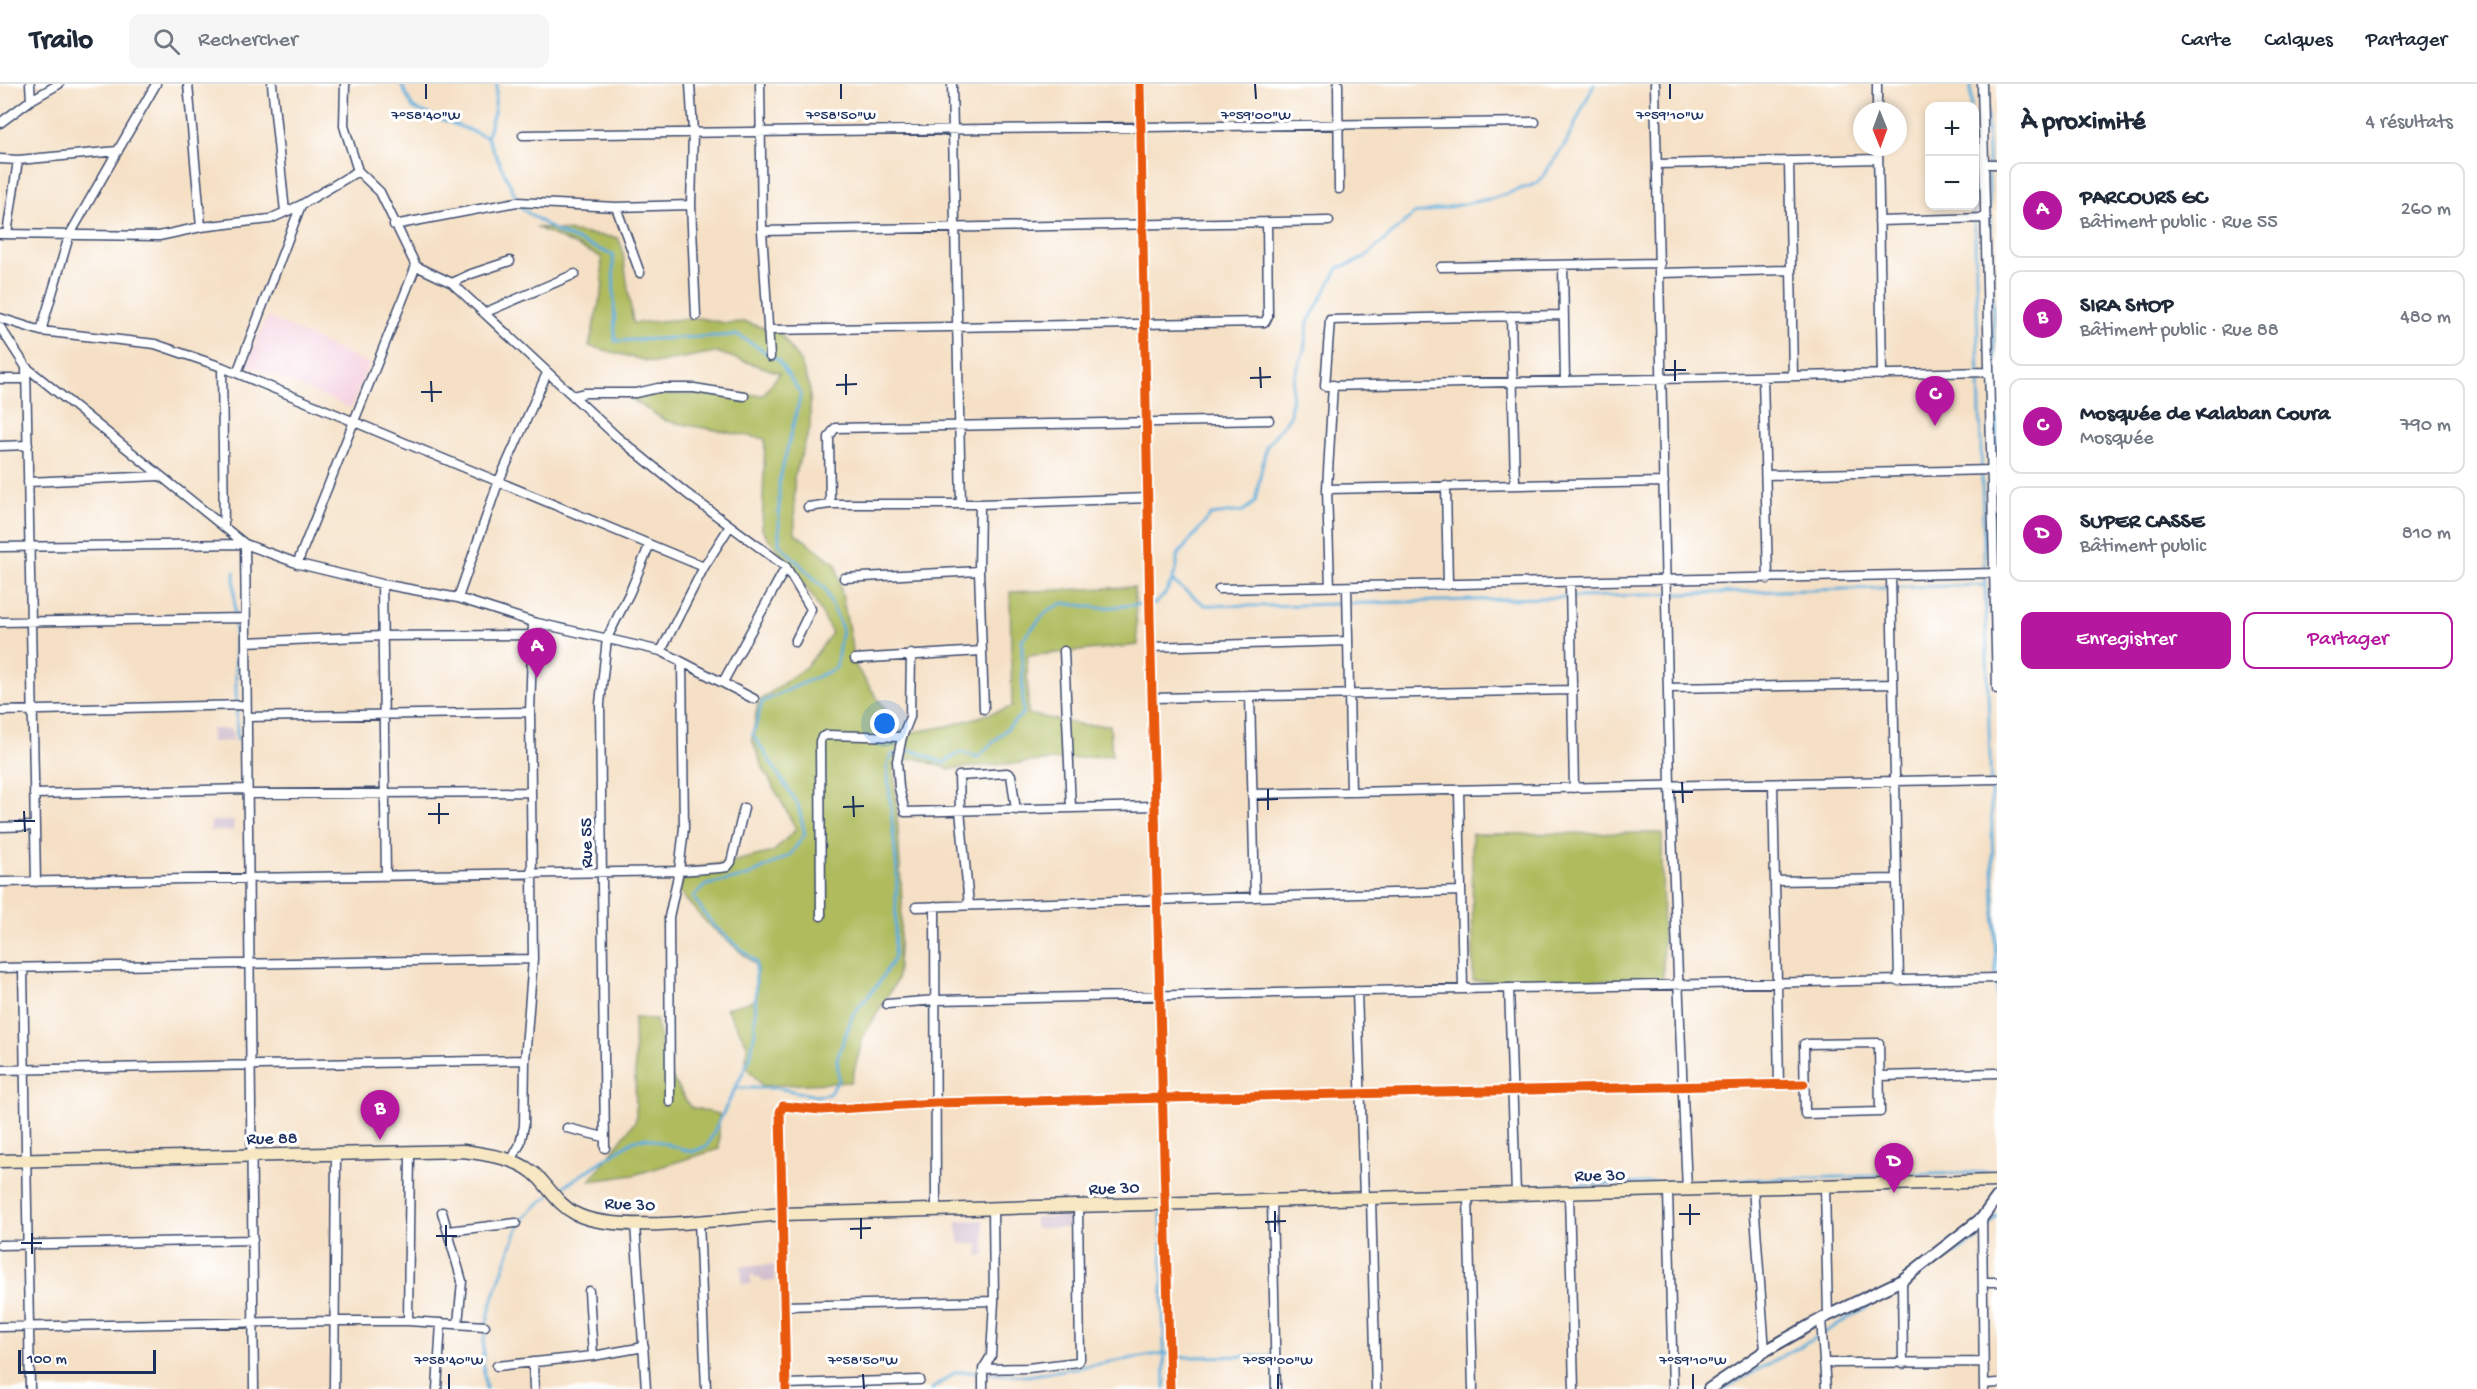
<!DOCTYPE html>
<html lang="fr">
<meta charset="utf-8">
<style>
:root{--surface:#fff;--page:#f6f6f7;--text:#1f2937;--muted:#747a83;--line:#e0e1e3;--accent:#b5179e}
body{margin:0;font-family:"Gochi Hand",sans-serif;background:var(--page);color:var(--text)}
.controls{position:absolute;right:18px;top:18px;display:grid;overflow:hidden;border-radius:12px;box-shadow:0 3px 9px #0003}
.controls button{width:54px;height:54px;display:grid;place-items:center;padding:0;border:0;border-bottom:2px solid var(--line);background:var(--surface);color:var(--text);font:30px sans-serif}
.compass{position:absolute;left:1853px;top:18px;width:54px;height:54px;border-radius:50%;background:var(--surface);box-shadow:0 3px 9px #0003;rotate:179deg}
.scale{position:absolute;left:18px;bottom:15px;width:138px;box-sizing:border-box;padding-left:6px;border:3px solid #1b2f5e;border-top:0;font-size:16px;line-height:21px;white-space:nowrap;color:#1b2f5e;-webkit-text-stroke:4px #fff;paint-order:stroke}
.you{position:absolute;left:885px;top:640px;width:21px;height:21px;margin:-15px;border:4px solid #fff;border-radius:50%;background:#1a73e8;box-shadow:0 0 0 9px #1a73e833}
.badge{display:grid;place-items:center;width:39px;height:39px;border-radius:50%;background:var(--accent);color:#fff;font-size:20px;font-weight:700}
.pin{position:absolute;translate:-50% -50px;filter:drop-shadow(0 2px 3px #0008)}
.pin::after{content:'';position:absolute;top:32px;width:21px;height:18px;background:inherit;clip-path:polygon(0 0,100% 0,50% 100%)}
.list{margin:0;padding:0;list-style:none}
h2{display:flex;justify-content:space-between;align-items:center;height:78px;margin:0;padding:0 24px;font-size:26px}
h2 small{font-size:20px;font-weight:400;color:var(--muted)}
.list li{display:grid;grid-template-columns:39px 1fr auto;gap:18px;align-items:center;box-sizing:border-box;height:96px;margin:0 12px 12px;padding:0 12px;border:2px solid var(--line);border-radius:12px}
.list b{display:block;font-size:22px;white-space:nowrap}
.list p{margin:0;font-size:20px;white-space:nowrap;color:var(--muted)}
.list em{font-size:20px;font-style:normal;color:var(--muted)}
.actions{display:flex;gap:12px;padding:18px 24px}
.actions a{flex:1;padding:14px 0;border:2px solid var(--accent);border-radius:12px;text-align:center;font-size:21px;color:var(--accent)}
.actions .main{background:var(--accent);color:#fff}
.icon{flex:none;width:33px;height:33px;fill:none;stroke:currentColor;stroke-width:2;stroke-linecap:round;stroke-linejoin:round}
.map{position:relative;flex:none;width:1997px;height:1305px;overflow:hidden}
header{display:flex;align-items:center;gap:36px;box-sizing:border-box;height:84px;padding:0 30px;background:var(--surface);border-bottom:2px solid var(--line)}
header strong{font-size:28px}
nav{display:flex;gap:33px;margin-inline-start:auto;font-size:21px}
.search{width:420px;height:54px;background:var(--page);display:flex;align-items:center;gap:15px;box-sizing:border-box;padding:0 21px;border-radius:12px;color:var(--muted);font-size:22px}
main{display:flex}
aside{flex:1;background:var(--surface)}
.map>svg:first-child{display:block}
.built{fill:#f4cfde}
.industrial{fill:#d0bdce}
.green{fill:#afbb5d;stroke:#65755e;stroke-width:1.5}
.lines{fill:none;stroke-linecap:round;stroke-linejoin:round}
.stream{stroke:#61aeda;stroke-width:3}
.minor-casing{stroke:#3c4a6d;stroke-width:11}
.tertiary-casing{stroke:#3c4a6d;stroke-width:14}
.secondary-casing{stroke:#3c4a6d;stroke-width:15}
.minor{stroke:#fff;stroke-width:8}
.tertiary{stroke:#fff;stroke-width:10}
.secondary{stroke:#f7e8c3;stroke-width:12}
.cycleway-casing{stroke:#fff;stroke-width:13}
.cycleway{stroke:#e8590c;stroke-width:9}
.ticks{fill:none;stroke:#1b2f5e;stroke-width:2}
.labels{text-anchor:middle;stroke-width:6;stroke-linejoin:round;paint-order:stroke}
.street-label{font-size:18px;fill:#1b2f5e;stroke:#fff}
.ticks-label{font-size:15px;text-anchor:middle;fill:#1b2f5e;stroke:#fff;stroke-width:6;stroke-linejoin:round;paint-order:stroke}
</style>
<header>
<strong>Trailo</strong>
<div class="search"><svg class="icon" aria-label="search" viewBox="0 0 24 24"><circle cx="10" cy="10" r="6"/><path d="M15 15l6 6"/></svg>Rechercher</div>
<nav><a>Carte</a><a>Calques</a><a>Partager</a></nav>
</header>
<main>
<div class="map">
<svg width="1997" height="1305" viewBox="0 0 1997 1305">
<rect width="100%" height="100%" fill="#fff"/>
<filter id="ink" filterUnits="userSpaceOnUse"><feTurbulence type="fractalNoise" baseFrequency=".0167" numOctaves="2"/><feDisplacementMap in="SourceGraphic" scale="12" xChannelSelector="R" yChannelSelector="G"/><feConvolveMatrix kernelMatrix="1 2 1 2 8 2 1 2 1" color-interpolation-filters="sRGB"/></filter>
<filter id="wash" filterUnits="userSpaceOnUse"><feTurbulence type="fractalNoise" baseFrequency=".008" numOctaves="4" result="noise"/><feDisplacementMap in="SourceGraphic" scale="24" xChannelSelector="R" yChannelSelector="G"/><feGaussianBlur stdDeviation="1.35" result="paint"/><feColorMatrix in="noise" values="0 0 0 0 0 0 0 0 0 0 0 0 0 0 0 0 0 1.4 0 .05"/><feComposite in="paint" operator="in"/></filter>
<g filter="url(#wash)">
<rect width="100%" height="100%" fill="#f5e0c5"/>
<path class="built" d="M267 233 369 280 351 324 246 280Z"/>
<path class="industrial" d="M211 645H232L233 657 211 658Z
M211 737H234L233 747H210Z
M1035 1133H1071V1144H1035Z
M983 1136 985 1172H978L980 1160H960L956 1137Z
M774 1181 775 1197 763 1198 759 1193H754L753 1190 751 1191V1200H742L741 1182Z"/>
<path class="green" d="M536 143 618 154 622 163 633 239 699 234 725 239 745 238 780 249 801 279 810 306V344L794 393 795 449 836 480 856 583 902 650 948 642 1012 623 1010 508 1134 503 1138 561 1027 572 1028 630 1083 641H1110L1112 671 949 685 916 674 894 680 902 818 897 896 864 951 851 998 762 1002 746 982 747 960 726 924 756 916 757 882 708 840 678 807 687 785 727 779 773 768 796 745 761 680 752 655 758 618 808 581 832 549 811 510 762 446 765 355 666 337 623 310 763 311 780 289 716 268 654 279 589 262 603 202 601 173Z
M1662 749 1663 896 1473 897 1472 750Z
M634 934 656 935 667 986 690 1023 719 1030V1065L634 1091 590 1097 636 1036Z"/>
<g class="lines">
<path class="stream" d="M401 0 413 24 487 53 517 115
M1971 0V22
M1986 0 1997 369
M487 53 494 28 497 0
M520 121 522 125 557 148 613 171 615 257 738 251 778 276 801 310 779 398V460L825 505 842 544 836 584 762 618 753 651 798 721 805 750 790 771 748 792 706 801 693 813 713 841 756 878 755 947 750 974 707 1062 692 1068 647 1054 634 1056 554 1109
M1974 122 1985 501
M234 488 237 656
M1172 497 1205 521 1266 522 1985 501 1997 921
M735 1004H778L816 1012 829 1010 839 996 837 975 853 930 878 900 894 874 897 789 887 682 892 671 911 666 944 679 960 668 978 673 1023 629 1022 556 1047 527 1063 519 1100 524 1156 519 1164 511 1172 497 1177 483V472L1211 431 1243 427 1255 418 1266 363 1290 332 1293 297 1304 267 1308 238 1338 184 1363 175 1414 130 1494 114 1538 99 1566 59 1594 0
M1518 1103 1997 1088
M1161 1126 1165 1305
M1984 1146 1997 1132
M1905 1200 1975 1157 1980 1151
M988 1289 1027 1292 1164 1269 1184 1273 1272 1272
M486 1305C477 1257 489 1224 505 1180 510 1167 513 1153 520 1141 526 1129 538 1120 549 1112
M932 1305 956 1288H977
M1723 1305 1815 1254 1900 1203"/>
</g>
</g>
<g filter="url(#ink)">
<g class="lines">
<defs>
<path id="minor" d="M30 0 31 16
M188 0 201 143
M272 0 285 128
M345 0 344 42 358 87 380 108 416 182 452 199 616 352 686 409 786 483 811 525 795 558
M690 0 693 48 691 121 696 232
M760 0 762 147 770 273
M952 0 961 420
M1140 0 1150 533 1170 1305
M1338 0 1339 105
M1655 0 1670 702 1687 1106
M1877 0V27
M1982 0 1997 605
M0 39 31 16 59 0
M523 51 1535 38
M1878 63 1882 291
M0 75 18 76 118 67
M1789 77 1793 292
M1658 80 1878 75
M1984 80H1997
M616 123 640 189
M1879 137 1986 134
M394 141 517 118 616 123 691 121
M762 147 1329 137
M0 150 159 152 201 143 270 135 301 121 358 87
M7 150 18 76
M1563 181 1565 297
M1441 183 1660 179
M1660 189 1791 186
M452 199 471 190 510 177
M484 229 575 190
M1564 231 1330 236 1325 302 1989 288
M1511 232 1515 401
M0 234 41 247 155 260 222 283 704 483
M0 243 26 283 245 460 299 480 382 500 458 514 533 538 661 567 754 615
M768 246 1265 238 1268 232 1267 138
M41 247 69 152 156 0
M26 283 36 798
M222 283 224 443
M237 289 301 121
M1763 293 1768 495
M0 295H26
M573 312 585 309H636L658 304H694L744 312
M0 362 28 361
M1766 391 1992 386
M28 398 159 392
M1446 402 1448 501
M1327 405 1664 398
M830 420H980L1148 414
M980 420 979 487 984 625
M808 423 830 420 829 353 835 344 1269 336
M245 460 254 1305
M0 463 244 460
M297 480 416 182
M1891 492 1899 897
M844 494 979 487
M1570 499 1574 704
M382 500 386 792
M1330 503 1327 405 1333 301
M1347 503 1351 708
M1219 505 1997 489
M458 514 498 399 547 289
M0 538 245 534
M246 558 382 552 532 551
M1151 563 1348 557
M661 567 704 483 730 442
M1064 567 1071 724
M911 570 910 633 902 653 897 677 899 704 905 728 1155 722
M855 575 981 567
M723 598 786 483
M1668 604 1893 600
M1250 612 1255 813
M1153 614 1573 606
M0 627 246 621
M247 633 530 628
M1773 700 1779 1001
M1459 706 1463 905
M34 710 247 705
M248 710 531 708
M1252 710 1997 695
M0 743 35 742
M1775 797 1897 795
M0 798 679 787 720 784 727 783 731 778 744 724
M969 821 960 726 959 692 1007 689 1011 691 1016 726
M935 822 936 1126
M916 823 1461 807
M821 832 820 657 822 653 827 651 902 653
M0 884 533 875
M23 884 30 1305
M1509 904 1516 1110
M1357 907 1364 1114
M887 920 936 916 1997 894
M1879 959 1880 1028 1805 1030 1804 960Z
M0 986 525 976
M1880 992 1997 989
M670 1018 669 833 679 787 684 744 682 578
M567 1044 604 1053
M605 1064 600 620 607 554 630 508 649 462
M511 1077 520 1060 524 1042 525 976 533 875 530 628 533 538
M1825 1103 1828 1232
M1753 1104 1765 1267
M1668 1107 1673 1305
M1569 1109 1574 1305
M1468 1112 1473 1305
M1371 1114 1376 1305
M1272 1117 1276 1305
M442 1128 462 1197 458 1240
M1982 1134 1984 1305
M699 1137 706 1305
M635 1140 646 1305
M448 1147 516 1139
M0 1161 253 1156
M1902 1196 1903 1280
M1983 1198H1997
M589 1207 593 1272
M784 1222 994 1217
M1821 1235 1826 1305
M408 1237 410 1068
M0 1243 334 1237H408L485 1242
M533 1278 534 1305
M1825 1279 1983 1278
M497 1282 593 1272 644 1263
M983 1285 1028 1284 1078 1278 1080 1275 1078 1122
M786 1300 920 1296
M1984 1300 1997 1299
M334 1305 336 1071
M437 1305 441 1239
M786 1305 780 1028 783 1022 821 1026 935 1019 1804 1000
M983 1305V1285L991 1272 994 1217 993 1125"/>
<path id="tertiary" d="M1709 1305 1765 1267 1821 1235 1902 1196 1982 1134 1997 1113"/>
<path id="secondary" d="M0 1077 464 1067C490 1071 521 1074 540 1095 552 1108 560 1122 576 1130 617 1151 733 1134 782 1130L1997 1097"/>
</defs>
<use href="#minor" class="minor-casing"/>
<use href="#tertiary" class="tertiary-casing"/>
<use href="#secondary" class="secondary-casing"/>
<use href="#minor" class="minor"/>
<use href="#tertiary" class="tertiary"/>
<use href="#secondary" class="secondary"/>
<defs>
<path id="cycleway" d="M1140 0 1150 533 1170 1305
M786 1305 780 1028 783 1022 821 1026 935 1019 1804 1000"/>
</defs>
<use href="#cycleway" class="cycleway-casing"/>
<use href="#cycleway" class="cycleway"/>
</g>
</g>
<path class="ticks" d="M426 0V15M841 0V15M1255 0 1256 15M1670 0V15M1675 276V297M1260 283 1261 304M1665 286H1686M846 290V311M1250 294 1271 293M431 297 432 318M836 301 857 300M421 308H442M1682 698 1683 719M1268 705V726M1672 708H1693M853 712 854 733M1257 716 1278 715M439 719V740M843 723 864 722M24 727 25 748M428 730H449M14 737H35M1690 1120V1141M1275 1127V1148M1679 1130H1700M861 1134V1155M1265 1138 1286 1137M446 1141V1162M850 1145 871 1144M32 1149V1170M436 1152H457M21 1159H42M449 1290V1305M863 1290 864 1305M1278 1290V1305M1693 1290V1305"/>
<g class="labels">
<g class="street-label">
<text transform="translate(585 759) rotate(-91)" y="6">Rue 55</text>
<text transform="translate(272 1053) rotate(-1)" y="6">Rue 88</text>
<text transform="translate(1600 1090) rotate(-1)" y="6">Rue 30</text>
<text transform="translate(1114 1103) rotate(-2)" y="6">Rue 30</text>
<text transform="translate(630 1119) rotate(3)" y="6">Rue 30</text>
</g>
</g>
<g class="ticks-label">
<text x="426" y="35">7°58'40"W</text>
<text x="841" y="35">7°58'50"W</text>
<text x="1256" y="35">7°59'00"W</text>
<text x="1670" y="35">7°59'10"W</text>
<text x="449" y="1280">7°58'40"W</text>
<text x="863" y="1280">7°58'50"W</text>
<text x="1278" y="1280">7°59'00"W</text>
<text x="1693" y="1280">7°59'10"W</text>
</g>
</svg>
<div class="controls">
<button>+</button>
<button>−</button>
</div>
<svg class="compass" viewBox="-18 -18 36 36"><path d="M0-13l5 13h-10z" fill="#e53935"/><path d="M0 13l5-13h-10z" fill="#747a83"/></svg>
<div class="scale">100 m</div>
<div class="you"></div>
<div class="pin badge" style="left:537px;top:594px">A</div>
<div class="pin badge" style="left:380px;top:1056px">B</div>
<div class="pin badge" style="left:1935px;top:342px">C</div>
<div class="pin badge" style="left:1894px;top:1109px">D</div>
</div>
<aside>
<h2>À proximité<small>4 résultats</small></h2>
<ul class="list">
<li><span class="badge">A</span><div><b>PARCOURS GC</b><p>Bâtiment public · Rue 55</p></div><em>260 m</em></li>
<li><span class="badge">B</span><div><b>SIRA SHOP</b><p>Bâtiment public · Rue 88</p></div><em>480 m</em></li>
<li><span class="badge">C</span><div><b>Mosquée de Kalaban Coura</b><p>Mosquée</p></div><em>790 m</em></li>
<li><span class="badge">D</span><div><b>SUPER CASSE</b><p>Bâtiment public</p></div><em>810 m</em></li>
</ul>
<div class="actions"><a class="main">Enregistrer</a><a>Partager</a></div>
</aside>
</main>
